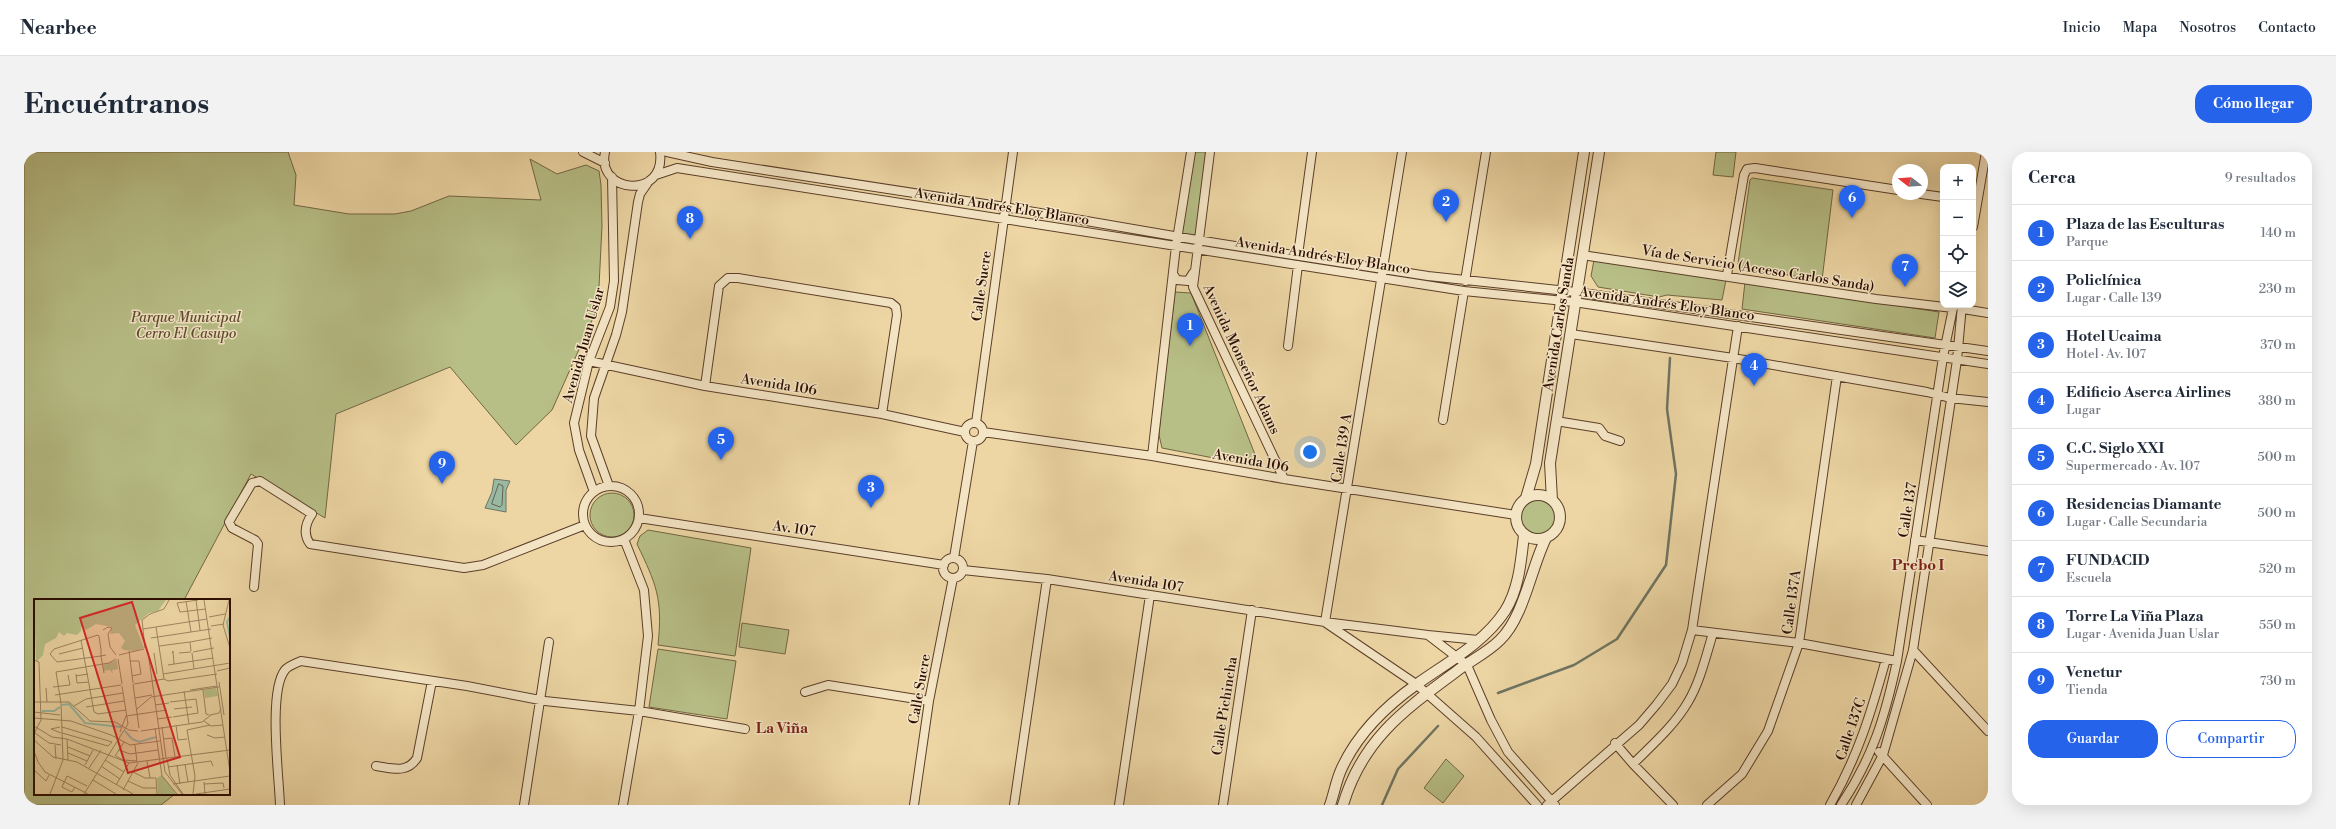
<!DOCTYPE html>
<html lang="es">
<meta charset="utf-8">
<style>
:root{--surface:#fff;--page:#f2f2f3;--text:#1f2937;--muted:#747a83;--line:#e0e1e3;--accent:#2563eb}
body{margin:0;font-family:"Libre Bodoni",serif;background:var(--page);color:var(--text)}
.controls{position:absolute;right:12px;top:12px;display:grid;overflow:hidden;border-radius:8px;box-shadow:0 4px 16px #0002}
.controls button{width:36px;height:36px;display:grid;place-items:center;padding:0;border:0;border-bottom:1px solid var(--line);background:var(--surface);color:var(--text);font:20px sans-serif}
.compass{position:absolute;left:1868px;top:12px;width:36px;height:36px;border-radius:50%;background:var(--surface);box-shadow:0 4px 16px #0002;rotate:287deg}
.you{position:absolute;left:1286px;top:300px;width:14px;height:14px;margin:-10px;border:3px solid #fff;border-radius:50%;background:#1a73e8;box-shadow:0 0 0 6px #1a73e833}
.badge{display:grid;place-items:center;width:26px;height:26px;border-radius:50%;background:var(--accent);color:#fff;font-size:13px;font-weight:700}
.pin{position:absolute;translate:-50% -33px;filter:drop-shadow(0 1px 2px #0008)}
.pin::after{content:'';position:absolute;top:21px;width:14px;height:12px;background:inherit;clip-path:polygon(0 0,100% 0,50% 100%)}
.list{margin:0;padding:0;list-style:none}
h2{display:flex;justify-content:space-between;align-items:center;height:52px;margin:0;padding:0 16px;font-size:17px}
h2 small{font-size:13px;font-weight:400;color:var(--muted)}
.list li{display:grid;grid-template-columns:26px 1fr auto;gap:12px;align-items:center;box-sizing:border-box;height:56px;padding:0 16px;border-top:1px solid var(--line)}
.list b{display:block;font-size:15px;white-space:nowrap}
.list p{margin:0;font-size:13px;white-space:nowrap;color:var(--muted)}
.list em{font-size:13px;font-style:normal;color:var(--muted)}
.actions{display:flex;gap:8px;padding:12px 16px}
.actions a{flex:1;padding:9px 0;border:1px solid var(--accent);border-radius:16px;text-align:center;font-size:14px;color:var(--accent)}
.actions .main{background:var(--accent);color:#fff}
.icon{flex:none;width:22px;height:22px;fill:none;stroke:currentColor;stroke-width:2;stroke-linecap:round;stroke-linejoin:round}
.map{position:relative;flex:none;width:1964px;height:653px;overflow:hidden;border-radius:16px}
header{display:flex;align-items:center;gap:24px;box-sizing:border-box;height:56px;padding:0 20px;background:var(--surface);border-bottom:1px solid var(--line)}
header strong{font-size:19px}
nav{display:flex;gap:22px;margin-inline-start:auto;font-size:14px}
.intro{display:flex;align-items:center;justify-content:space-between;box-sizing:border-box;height:96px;padding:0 24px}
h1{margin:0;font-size:28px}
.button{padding:10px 18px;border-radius:16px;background:var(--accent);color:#fff;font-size:14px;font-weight:700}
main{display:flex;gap:24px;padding:0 24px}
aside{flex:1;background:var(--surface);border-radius:16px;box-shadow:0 4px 16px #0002}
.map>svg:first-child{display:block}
.green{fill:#b7be86;stroke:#726643}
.water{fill:#9ab9a3;stroke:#6e7462}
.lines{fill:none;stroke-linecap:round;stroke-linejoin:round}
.shore{stroke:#636352;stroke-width:1}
.stream{stroke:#6e7462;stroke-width:2.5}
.minor-casing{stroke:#5c3f29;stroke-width:10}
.tertiary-casing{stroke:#5c3f29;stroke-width:12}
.minor{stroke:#f3e4c4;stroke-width:8}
.tertiary{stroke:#f3e4c4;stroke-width:10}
.labels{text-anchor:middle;stroke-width:3;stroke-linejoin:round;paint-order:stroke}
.street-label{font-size:14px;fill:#2c0d00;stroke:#f3e4c4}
.park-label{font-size:14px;font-style:italic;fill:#5d4b2f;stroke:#f3e4c4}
.neighbourhood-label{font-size:15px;font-weight:bold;fill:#7a1f14;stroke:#f3e4c4}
.inset-river{fill:none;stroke:#9ab9a3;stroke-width:2}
.inset-road{fill:none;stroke:#a08662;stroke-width:1}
.view{fill:#d62828;fill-opacity:0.15;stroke:#d62828;stroke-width:2}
.inset-edge{fill:none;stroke:#2c0d00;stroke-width:2}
</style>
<header>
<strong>Nearbee</strong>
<nav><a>Inicio</a><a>Mapa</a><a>Nosotros</a><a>Contacto</a></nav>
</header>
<div class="intro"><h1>Encuéntranos</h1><a class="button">Cómo llegar</a></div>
<main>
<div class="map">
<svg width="1964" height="653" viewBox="0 0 1964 653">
<rect width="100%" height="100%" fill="#edd6a4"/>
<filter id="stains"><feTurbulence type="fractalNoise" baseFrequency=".005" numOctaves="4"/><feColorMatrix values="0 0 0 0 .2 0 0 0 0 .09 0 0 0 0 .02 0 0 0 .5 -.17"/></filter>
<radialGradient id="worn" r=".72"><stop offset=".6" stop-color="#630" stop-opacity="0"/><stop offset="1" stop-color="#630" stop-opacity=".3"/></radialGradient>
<path class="green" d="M0 0H264L272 23 270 53 325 62H371L387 59 425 44 517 48 506 7 533 22 562 13 575 19 577 33 578 74 574 155 528 258 492 293 426 215 312 262 301 366 227 322 160 448H11V642H151L137 653H0Z
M1167 0H1186L1173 88 1153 85Z
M1692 0H1712L1709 25 1689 23Z
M1728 26 1809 38 1798 128 1716 116 1714 112 1726 28Z
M1570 108 1702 128 1698 148 1643 143 1635 145 1574 135 1567 124Z
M1721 130 1915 160 1911 186 1718 157Z
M1151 140 1167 141 1236 315 1138 296 1135 283 1137 259Z
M566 363a22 22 0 1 1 44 0a22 22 0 1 1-44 0Z
M1495 365a19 19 0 1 1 38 0a19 19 0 1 1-38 0Z
M624 378 727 396 711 504 634 493C639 446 632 432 613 392L616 384Z
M718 471 765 478 761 502 715 495Z
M634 497 712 509 703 567 625 555Z
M1422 607 1440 624 1419 651 1400 636Z"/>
<path class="water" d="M470 327 486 329 482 338V360L461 356 468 340Z"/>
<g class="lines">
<path class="shore" d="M475 332 479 334 478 353 476 355 468 352Z"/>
<path class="stream" d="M1474 541 1550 513 1593 487 1642 413 1652 322 1643 257 1646 206
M1358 653 1374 617 1414 574"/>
<defs>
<path id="minor" d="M559 0 581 11
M581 0C572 42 642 48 636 0
M643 0 688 10 981 55 1173 88 1404 124 1552 140 1964 199
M1186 0 1169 135 1260 327
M632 23 653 16 1440 139 1550 150 1964 212
M1897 42 1919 45
M1949 75 1962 0
M1274 103 1288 0
M1558 103 1852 147 1929 156
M1149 122 1153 128 1164 129 1169 121
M1703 123 1720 23 1723 17 1731 16 1874 38
M1441 129 1462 0
M1939 157 1964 161
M1547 182 1709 206 1903 240 1926 246 1964 250
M1264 194 1274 113
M565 209 681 234 858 262 941 280
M681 234 695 134 704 126H714L867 151 872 155 873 163 858 262
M1419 268 1440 139
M1532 269 1575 276 1581 284 1596 289
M952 271 989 0
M941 280a9 9 0 1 1 18 0a9 9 0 1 1-18 0Z
M959 280 1128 304 1260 327 1492 363
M1128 304 1152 94 1167 0
M585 334 567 284 570 246 592 183 598 160 614 50 616 42 625 29
M559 362a28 28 0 1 1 56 0a28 28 0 1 1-56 0Z
M570 340 555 298 550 271 565 209 586 155 590 129 588 25
M615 366 920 413
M1891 388 1964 399
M930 406 949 289
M919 416a10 10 0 1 1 20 0a10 10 0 1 1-20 0Z
M939 418 1023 427 1301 470 1404 483 1443 513 1467 568 1484 600 1531 653
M230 435 234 392 231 388 208 376 205 370 228 331 236 329 288 362C281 372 279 382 286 392L440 416 459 413 561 373
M1301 470 1378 0
M1302 471 1392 532 1452 585 1513 653
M1668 478 1775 491 1873 509
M1404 483 1454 488
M1889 498 1964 579
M781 540 804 533 905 549
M1591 591 1609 612 1649 653
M1855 600 1903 653
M1609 612C1628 593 1650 574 1664 550 1676 530 1682 504 1689 481
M352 614C368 616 383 622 393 606L408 529
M256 653C255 624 244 539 261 518 264 514 272 511 277 509L443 534 521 549 615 559 721 577
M500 653 525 490
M599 653 615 559 624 484 620 438 600 387
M890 653 905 549 929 426
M990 653 1023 427
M1095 653 1126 443
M1199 653 1228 458
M1523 653 1615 573 1633 552 1648 532 1658 511 1668 478 1714 174
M1683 653 1718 622 1744 579 1775 491 1813 224
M1806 653C1834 604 1847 561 1862 507
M1817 653C1849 605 1861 565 1873 509L1919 205 1929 156 1932 153
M1832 653 1859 603 1889 498 1933 208 1938 153"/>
<path id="tertiary" d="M1492 365a22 22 0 1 1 44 0a22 22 0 1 1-44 0Z
M1502 346 1512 312 1560 0
M1528 348 1526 311 1575 0
M1306 653C1310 642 1312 629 1317 618 1332 584 1362 554 1393 532 1424 510 1460 491 1481 459 1495 437 1497 409 1500 383
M1319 653C1339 585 1383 556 1437 516 1450 507 1465 499 1476 488 1500 465 1507 416 1522 386"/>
</defs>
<use href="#minor" class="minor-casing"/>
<use href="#tertiary" class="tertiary-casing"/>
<use href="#minor" class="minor"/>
<use href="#tertiary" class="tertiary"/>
</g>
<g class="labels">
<g class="street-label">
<text transform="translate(978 54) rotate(9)" y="5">Avenida Andrés Eloy Blanco</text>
<text transform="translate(1299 103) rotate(9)" y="5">Avenida Andrés Eloy Blanco</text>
<text transform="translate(1734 116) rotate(9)" y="5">Vía de Servicio (Acceso Carlos Sanda)</text>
<text transform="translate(957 134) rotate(-82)" y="5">Calle Sucre</text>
<text transform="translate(1643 151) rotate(8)" y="5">Avenida Andrés Eloy Blanco</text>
<text transform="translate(1534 172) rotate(-81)" y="5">Avenida Carlos Sanda</text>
<text transform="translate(559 193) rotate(-74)" y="5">Avenida Juan Uslar</text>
<text transform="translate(1218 207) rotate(65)" y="5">Avenida Monseñor Adams</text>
<text transform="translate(755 232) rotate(9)" y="5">Avenida 106</text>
<text transform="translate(1317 296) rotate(-81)" y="5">Calle 139 A</text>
<text transform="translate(1227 308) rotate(10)" y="5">Avenida 106</text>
<text transform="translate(1883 358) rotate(-81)" y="5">Calle 137</text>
<text transform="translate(770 376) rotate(8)" y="5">Av. 107</text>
<text transform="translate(1122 429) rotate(9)" y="5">Avenida 107</text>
<text transform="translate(1767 450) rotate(-82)" y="5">Calle 137A</text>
<text transform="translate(895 537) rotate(-80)" y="5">Calle Sucre</text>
<text transform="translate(1200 554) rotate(-81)" y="5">Calle Pichincha</text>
<text transform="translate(1826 577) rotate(-71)" y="5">Calle 137C</text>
</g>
<g class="park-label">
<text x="162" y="170">Parque Municipal<tspan x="162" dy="16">Cerro El Casupo</tspan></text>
</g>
<g class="neighbourhood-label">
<text x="1894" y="418">Prebo I</text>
<text x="758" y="581">La Viña</text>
</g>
</g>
<g transform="translate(10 447)">
<rect width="196" height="196" fill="#edd6a4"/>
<path d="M0 1H132L124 12 115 14 101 26 110 49 100 52 90 51 87 49 91 42 85 34 76 35 78 28 62 25 52 31 47 27V32L43 36 33 34 30 37 25 33 22 39 11 45 9 56 2 63ZM83 61 84 70 78 71 79 75 76 71 70 72 69 66ZM182 89 184 97 171 99 170 91ZM128 176 143 195H124L123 179Z" fill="#b7be86"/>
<path class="inset-river" d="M196 18 193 23 196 38M28 106 35 105 51 124 87 128M8 112H20L26 108M91 132 98 140 105 143 122 138"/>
<path class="inset-road" d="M162 1 166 31M164 1 143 4 146 13 172 10M170 1 196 173M195 1 189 26 196 49M152 2 157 33M175 18 191 15M177 27 190 25M122 28 130 80M109 30 173 20M69 31 74 28 78 29 74 35 76 48 82 56M117 39 177 30M47 41 60 113 64 115 92 111M156 43 178 39M125 47 156 43 157 52M111 49 108 21 116 15 130 10 135 1M95 52 99 84M114 53 131 173 148 195M159 53 180 49M120 54 123 75M138 54 139 52 140 65M145 54 157 53M158 54 160 70M25 55 49 49M85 56 110 50M84 60 88 85M0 61 5 63 7 121 0 135M96 62H105L107 75 98 77M134 66 179 59M183 72 196 69M70 74 67 57V51L65 37 64 36 20 50 16 55 23 63 52 59 67 57 72 56M42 75 43 84 55 83M129 75 196 64M42 77 54 75M130 80 134 82 183 75M185 83 190 116M99 85 105 129M100 85 130 80M19 88 36 86 34 76M12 89 13 103M156 91 183 87M169 91 172 115 175 116M150 92 155 125M21 96 87 86M101 99 118 96M0 103H35L56 122 81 123 95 131 104 132M136 103 162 100 164 114 139 118M121 106 135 104M40 107 52 100 89 94M52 108 90 102M103 110 117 98 185 88M140 110 158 108M0 113 26 116M176 116 185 114 187 110M92 117 133 111M0 119 37 122 77 136 96 146 126 142M123 120 138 118M170 122 177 127 189 126M142 126 144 141 153 140M0 127 18 138 33 140 95 164 196 151M26 128 17 130 27 134M28 128 78 143 74 147 28 134M128 128 132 159M121 129 128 177 143 195M107 132 168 123 177 116M86 133 92 117M1 134 15 144 27 146M173 136 181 139 191 138M33 140 34 161M130 140 138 139 141 158M0 141 19 158 43 163 99 195M21 146 22 160M101 146 103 163M34 148 56 157M85 151 96 155 124 151M0 152 4 163 11 173 54 195M34 154 53 162M81 157 90 143M82 157 89 161 103 162M133 160 136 176 149 195M71 161 90 173M113 162 116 179M151 165 154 183M51 166 59 151M143 166 146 185M67 167 86 180M134 168 177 162 179 167M55 169 67 151M0 171 12 182 15 176M99 173 111 179H122L123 195M59 181 82 195M94 182 109 189H122M170 183 171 195M139 185 196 177M170 185 189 184 190 189M82 186 95 164M41 188 38 193 28 188 33 177 53 187M89 191 104 164M16 195 29 161 27 104 22 73 75 64 82 60M50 195 94 125 88 87M159 195 161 177 153 131 176 126M162 195 196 190"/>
<path class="view" d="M98 3 146 158 94 174 46 19Z"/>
<rect width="196" height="196" class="inset-edge"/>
</g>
<rect width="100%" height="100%" filter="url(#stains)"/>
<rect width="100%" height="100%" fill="url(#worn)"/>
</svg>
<div class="controls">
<button>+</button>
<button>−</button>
<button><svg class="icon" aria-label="locate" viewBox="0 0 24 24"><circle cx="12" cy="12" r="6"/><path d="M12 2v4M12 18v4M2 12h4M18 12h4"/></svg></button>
<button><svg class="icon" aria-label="layers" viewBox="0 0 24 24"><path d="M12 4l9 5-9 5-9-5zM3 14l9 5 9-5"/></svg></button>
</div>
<svg class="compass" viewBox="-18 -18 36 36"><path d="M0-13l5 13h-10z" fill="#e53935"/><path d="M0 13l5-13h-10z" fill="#747a83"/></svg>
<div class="you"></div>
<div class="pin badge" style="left:1166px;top:194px">1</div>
<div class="pin badge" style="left:1422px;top:70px">2</div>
<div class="pin badge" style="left:847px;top:356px">3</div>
<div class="pin badge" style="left:1730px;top:234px">4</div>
<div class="pin badge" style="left:697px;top:308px">5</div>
<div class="pin badge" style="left:1828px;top:66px">6</div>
<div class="pin badge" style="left:1881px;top:135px">7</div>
<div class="pin badge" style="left:666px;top:87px">8</div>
<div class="pin badge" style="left:418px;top:332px">9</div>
</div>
<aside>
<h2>Cerca<small>9 resultados</small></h2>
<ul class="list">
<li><span class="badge">1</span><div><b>Plaza de las Esculturas</b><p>Parque</p></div><em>140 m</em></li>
<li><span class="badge">2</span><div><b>Policlínica</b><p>Lugar · Calle 139</p></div><em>230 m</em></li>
<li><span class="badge">3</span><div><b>Hotel Ucaima</b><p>Hotel · Av. 107</p></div><em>370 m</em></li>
<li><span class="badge">4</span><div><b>Edificio Aserca Airlines</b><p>Lugar</p></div><em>380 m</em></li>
<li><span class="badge">5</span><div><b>C.C. Siglo XXI</b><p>Supermercado · Av. 107</p></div><em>500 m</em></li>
<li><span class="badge">6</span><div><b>Residencias Diamante</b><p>Lugar · Calle Secundaria</p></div><em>500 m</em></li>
<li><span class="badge">7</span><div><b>FUNDACID</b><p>Escuela</p></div><em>520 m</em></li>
<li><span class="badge">8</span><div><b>Torre La Viña Plaza</b><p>Lugar · Avenida Juan Uslar</p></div><em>550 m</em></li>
<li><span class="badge">9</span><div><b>Venetur</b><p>Tienda</p></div><em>730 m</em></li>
</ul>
<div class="actions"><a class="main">Guardar</a><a>Compartir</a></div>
</aside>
</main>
